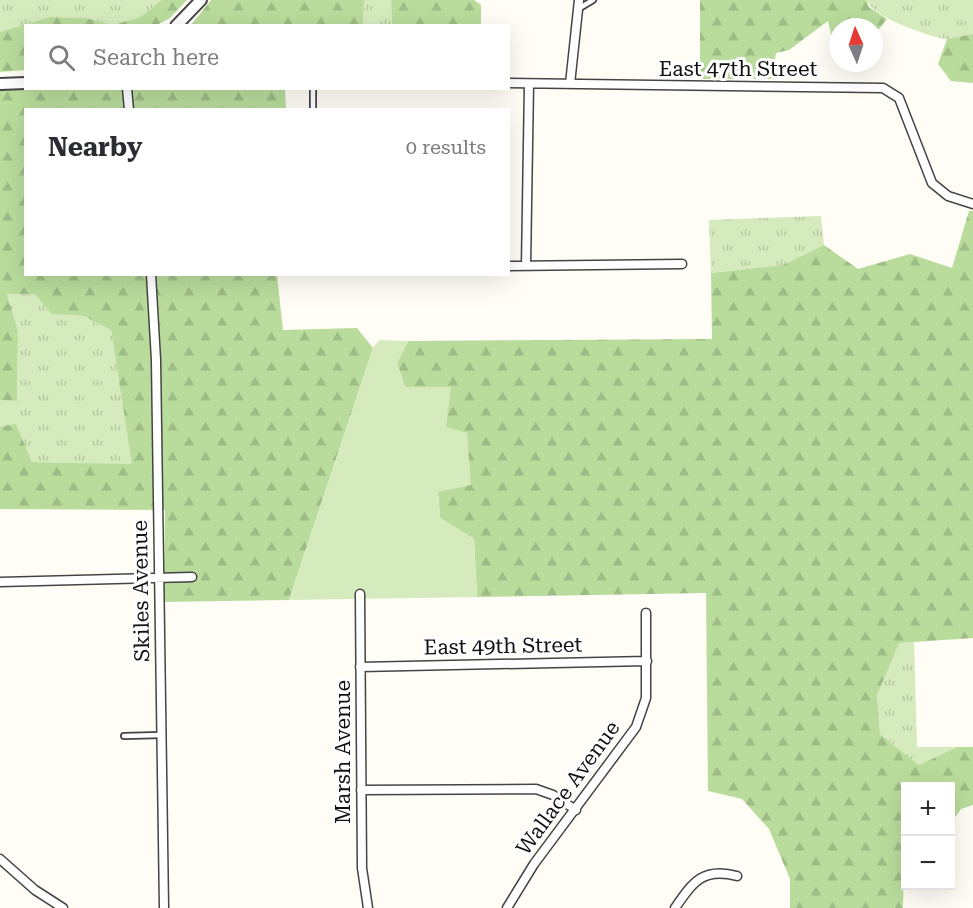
<!DOCTYPE html>
<meta charset="utf-8">
<style>
:root{--surface:#fff;--page:#f7f7f7;--text:#2b2b33;--muted:#7c7c81;--line:#e1e1e2}
body{margin:0;font-family:"Roboto Serif",serif;background:var(--page);color:var(--text)}
.controls{position:absolute;right:18px;bottom:18px;display:grid;overflow:hidden;border-radius:0px;box-shadow:0 6px 24px #0002}
.controls button{width:54px;height:54px;display:grid;place-items:center;padding:0;border:0;border-bottom:2px solid var(--line);background:var(--surface);color:var(--text);font:30px sans-serif}
.compass{position:absolute;left:829px;top:18px;width:54px;height:54px;border-radius:50%;background:var(--surface);box-shadow:0 6px 24px #0002;rotate:357deg}
.list{margin:0;padding:0;list-style:none}
h2{display:flex;justify-content:space-between;align-items:center;height:78px;margin:0;padding:0 24px;font-size:26px}
h2 small{font-size:20px;font-weight:400;color:var(--muted)}
.icon{flex:none;width:33px;height:33px;fill:none;stroke:currentColor;stroke-width:2;stroke-linecap:round;stroke-linejoin:round}
.map{position:relative;flex:none;width:973px;height:908px;overflow:hidden}
.search{position:absolute;background:var(--surface);box-shadow:0 6px 24px #0002;left:24px;top:24px;width:486px;height:66px;display:flex;align-items:center;gap:15px;box-sizing:border-box;padding:0 21px;border-radius:0px;color:var(--muted);font-size:22px}
.panel{position:absolute;background:var(--surface);box-shadow:0 6px 24px #0002;left:24px;top:108px;width:486px;height:168px;border-radius:0px}
.map>svg:first-child{display:block}
.grass{fill:url(#grass-tufts)}
.forest{fill:url(#forest-firs)}
.park{fill:#d5ebbd}
.lines{fill:none;stroke-linecap:round;stroke-linejoin:round}
.service-casing{stroke:#444;stroke-width:8}
.minor-casing{stroke:#444;stroke-width:11}
.tertiary-casing{stroke:#444;stroke-width:14}
.service{stroke:#fff;stroke-width:4.5}
.minor{stroke:#fff;stroke-width:8}
.tertiary{stroke:#fff;stroke-width:10}
.labels{text-anchor:middle;stroke-width:6;stroke-linejoin:round;paint-order:stroke}
.street-label{font-size:21px;fill:#111;stroke:#fff}
</style>
<div class="map">
<svg width="973" height="908" viewBox="0 0 973 908">
<defs>
<pattern id="grass-tufts" width="24" height="20" patternUnits="userSpaceOnUse" patternTransform="scale(1.5)"><rect width="24" height="20" fill="#d5ebbd"/><path d="M3 7l-1-3M5 7V3M7 7l1-3M15 17l-1-3M17 17v-4M19 17l1-3" fill="none" stroke="#b6c8a1"/></pattern>
<pattern id="forest-firs" width="22" height="20" patternUnits="userSpaceOnUse" patternTransform="scale(1.5)"><rect width="22" height="20" fill="#b9dc9c"/><path d="M5 1l3.5 6h-7zM16 11l3.5 6h-7z" fill="#9ebc85"/></pattern>
</defs>
<rect width="100%" height="100%" fill="#fffdf5"/>
<path class="grass" d="M0 0H162L140 17 113 25 86 18 50 17 0 32Z
M364 0H391L392 25H363Z
M866 0H973V34C965 36 953 40 945 39 925 35 875 18 866 0Z
M821 216 824 245 783 265 711 273 709 220Z
M7 294H35L51 314 84 316 111 330 133 465 32 462 16 425 0 427V400L17 401 18 331Z
M914 642 917 747H957L919 765 880 734 877 695 898 643Z"/>
<path class="forest" d="M162 0H187L170 18 157 25 26 26 25 70 0 72V32L50 17 86 18 113 25 140 17Z
M211 0H364L363 25H191Z
M391 0H474L481 5V25H392Z
M700 0H866L869 7 887 19 874 35V27H838V42L832 38 828 21 789 50 776 53 771 79H700Z
M973 34V83L951 81 938 64 947 39Z
M0 89H285L286 109 26 110V274L277 275 283 330 357 328 373 348 289 600 164 602 165 510 0 509V427L16 424 32 462 132 464 111 330 84 316 51 314 35 294H7L18 331 17 401 0 400Z
M969 211H973V638L899 643 877 695 880 734 919 765 957 747H973V805L961 809 951 823 950 786H906L903 908H790V879L769 829 742 799 708 791 706 593 477 597 474 539 440 518 438 492 446 427 405 387 397 363 408 341 712 339 711 273 783 265 824 245 858 269 910 254 952 268Z"/>
<path class="park" d="M379 340 408 341 397 363 405 387H451L446 427 467 433 471 485 438 492 440 518 474 539 477 597 289 600 373 348Z"/>
<g class="lines">
<defs>
<path id="service" d="M578 9 593 0
M313 110V88
M124 736 161 735"/>
<path id="minor" d="M508 83 883 88 899 98 932 183 948 196 973 204
M570 84 579 0
M127 88 129 110
M508 266 682 264
M526 266 529 84
M151 274 156 360 164 908
M0 582 192 577
M360 594 362 868 368 908
M360 667 647 661
M361 790 536 789 553 795 576 810
M0 859 35 890 63 908
M507 908 534 864 636 727 646 698V613
M675 908C693 882 703 867 737 876"/>
<path id="tertiary" d="M176 26 201 0
M0 84 26 83"/>
</defs>
<use href="#service" class="service-casing"/>
<use href="#minor" class="minor-casing"/>
<use href="#tertiary" class="tertiary-casing"/>
<use href="#service" class="service"/>
<use href="#minor" class="minor"/>
<use href="#tertiary" class="tertiary"/>
</g>
<g class="labels">
<g class="street-label">
<text x="738" y="76">East 47th Street</text>
<text transform="translate(141 591) rotate(-91)" y="7">Skiles Avenue</text>
<text transform="translate(503 646) rotate(-1)" y="7">East 49th Street</text>
<text transform="translate(343 752) rotate(-90)" y="7">Marsh Avenue</text>
<text transform="translate(568 788) rotate(-54)" y="7">Wallace Avenue</text>
</g>
</g>
</svg>
<div class="controls">
<button>+</button>
<button>−</button>
</div>
<svg class="compass" viewBox="-18 -18 36 36"><path d="M0-13l5 13h-10z" fill="#e53935"/><path d="M0 13l5-13h-10z" fill="#7c7c81"/></svg>
<div class="search"><svg class="icon" aria-label="search" viewBox="0 0 24 24"><circle cx="10" cy="10" r="6"/><path d="M15 15l6 6"/></svg>Search here</div>
<section class="panel">
<h2>Nearby<small>0 results</small></h2>
<ul class="list">
</ul>
</section>
</div>
